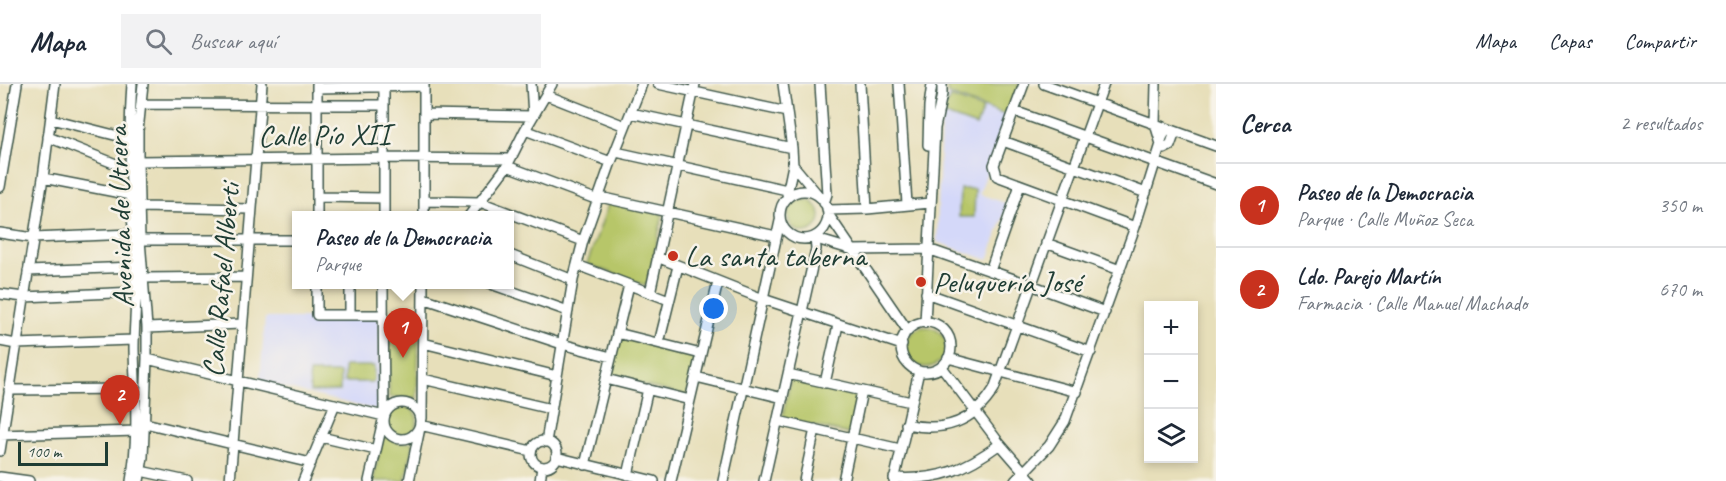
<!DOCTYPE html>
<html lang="es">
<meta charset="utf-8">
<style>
:root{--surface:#fff;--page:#f2f2f3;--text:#1f2937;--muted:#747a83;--line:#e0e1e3;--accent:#c8321e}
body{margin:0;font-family:Caveat,sans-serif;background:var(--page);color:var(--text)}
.controls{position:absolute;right:18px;bottom:18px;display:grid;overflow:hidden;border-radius:0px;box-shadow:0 3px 9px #0003}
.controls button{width:54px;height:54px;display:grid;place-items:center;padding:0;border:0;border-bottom:2px solid var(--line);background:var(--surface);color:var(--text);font:30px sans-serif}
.scale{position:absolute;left:18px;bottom:15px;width:90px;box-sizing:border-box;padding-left:6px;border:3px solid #1f3d34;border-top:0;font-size:16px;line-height:21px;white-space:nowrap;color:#1f3d34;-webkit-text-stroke:4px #f7f3e8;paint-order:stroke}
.you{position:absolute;left:714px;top:225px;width:21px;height:21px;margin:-15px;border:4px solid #fff;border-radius:50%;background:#1a73e8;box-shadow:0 0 0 9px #1a73e833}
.badge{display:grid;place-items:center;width:39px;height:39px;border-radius:50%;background:var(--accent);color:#fff;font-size:20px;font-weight:700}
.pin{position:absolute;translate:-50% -50px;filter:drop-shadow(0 2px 3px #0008)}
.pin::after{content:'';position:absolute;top:32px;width:21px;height:18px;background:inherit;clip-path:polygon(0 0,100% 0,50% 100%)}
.popup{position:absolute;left:292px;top:127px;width:222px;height:78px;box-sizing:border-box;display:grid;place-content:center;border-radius:0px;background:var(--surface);filter:drop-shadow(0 2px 4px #0005);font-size:20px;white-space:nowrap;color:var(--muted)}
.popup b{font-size:22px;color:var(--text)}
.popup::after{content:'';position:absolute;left:50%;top:100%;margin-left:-12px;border:12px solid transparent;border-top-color:var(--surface)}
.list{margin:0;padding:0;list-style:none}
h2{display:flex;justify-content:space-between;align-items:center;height:78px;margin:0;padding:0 24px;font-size:26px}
h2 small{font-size:20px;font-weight:400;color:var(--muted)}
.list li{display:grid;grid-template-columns:39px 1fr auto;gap:18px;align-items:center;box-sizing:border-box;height:84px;padding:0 24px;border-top:2px solid var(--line)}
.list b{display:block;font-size:22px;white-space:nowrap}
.list p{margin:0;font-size:20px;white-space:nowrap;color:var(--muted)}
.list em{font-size:20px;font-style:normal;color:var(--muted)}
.icon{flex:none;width:33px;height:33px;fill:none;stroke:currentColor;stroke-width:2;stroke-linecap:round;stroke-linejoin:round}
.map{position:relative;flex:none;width:1216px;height:397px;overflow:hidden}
header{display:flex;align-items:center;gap:36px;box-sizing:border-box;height:84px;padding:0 30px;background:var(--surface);border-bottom:2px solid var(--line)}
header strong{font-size:28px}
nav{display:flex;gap:33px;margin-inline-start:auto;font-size:21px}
.search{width:420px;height:54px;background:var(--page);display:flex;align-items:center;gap:15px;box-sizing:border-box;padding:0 21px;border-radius:0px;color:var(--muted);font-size:22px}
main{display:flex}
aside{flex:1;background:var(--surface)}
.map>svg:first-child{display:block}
.built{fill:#d4d8f9}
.green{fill:#b7c669;stroke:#6b824e;stroke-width:1.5}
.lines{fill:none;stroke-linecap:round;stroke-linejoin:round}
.minor-casing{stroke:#3d5548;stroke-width:12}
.minor{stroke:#fff;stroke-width:9}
.poi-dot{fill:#c8321e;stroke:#f7f3e8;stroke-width:2}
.labels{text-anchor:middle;stroke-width:5;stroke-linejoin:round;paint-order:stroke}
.street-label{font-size:30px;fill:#1f3d34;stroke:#f7f3e8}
.poi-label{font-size:30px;fill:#1f3d34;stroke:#f7f3e8;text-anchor:start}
</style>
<header>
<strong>Mapa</strong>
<div class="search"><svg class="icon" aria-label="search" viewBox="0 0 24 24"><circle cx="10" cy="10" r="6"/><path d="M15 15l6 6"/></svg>Buscar aquí</div>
<nav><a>Mapa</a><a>Capas</a><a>Compartir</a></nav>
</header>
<main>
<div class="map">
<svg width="1216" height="397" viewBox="0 0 1216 397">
<rect width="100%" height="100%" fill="#f7f3e8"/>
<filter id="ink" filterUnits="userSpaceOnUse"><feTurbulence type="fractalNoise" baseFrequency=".0167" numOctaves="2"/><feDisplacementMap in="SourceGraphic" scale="12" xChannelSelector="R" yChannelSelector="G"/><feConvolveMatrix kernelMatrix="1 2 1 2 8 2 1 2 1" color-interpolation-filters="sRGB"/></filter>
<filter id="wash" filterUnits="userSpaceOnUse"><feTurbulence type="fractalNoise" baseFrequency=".008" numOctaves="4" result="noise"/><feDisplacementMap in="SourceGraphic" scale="24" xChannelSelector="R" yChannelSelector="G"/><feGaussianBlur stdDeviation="1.35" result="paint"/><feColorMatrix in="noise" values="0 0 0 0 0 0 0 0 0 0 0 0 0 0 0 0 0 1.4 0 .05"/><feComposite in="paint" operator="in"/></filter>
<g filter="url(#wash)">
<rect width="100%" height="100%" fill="#e7dfba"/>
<path class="built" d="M948 10 1008 32 979 110 1008 120 988 176 937 158 941 36 942 26Z
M265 234H380V327L260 298Z"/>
<path class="green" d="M946 0H1020L1008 32 948 10Z
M950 13 983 25 976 42 943 30Z
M960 105H975L974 133H959Z
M788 132a16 16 0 1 1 32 0a16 16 0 1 1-32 0Z
M609 118 663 130 647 202 587 180Z
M389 234H419L417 314 389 313Z
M906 263a20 20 0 1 1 40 0a20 20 0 1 1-40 0Z
M619 253 697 272 687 312 609 293Z
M344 282H374V298H344Z
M309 289H340V307L310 308Z
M791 294 859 309 850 350 782 335Z
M387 337a15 15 0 1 1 30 0a15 15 0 1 1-30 0Z
M383 352H386L399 359 412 358 413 360 405 397H373Z"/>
</g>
<g filter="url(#ink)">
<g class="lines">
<defs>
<path id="minor" d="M317 0V132
M531 0 533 32
M658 0 787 28
M783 0 792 64 793 81 787 110
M820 0 827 110 824 119
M860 0 867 125
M899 0 907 120
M1024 0 994 81 997 92 1135 143
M1044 0 1216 62
M317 4 424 2
M546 11 625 42
M142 20 384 21
M1014 27 1216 100
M631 29 792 64
M424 30 533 32
M51 35 130 55
M525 46 611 78
M1169 46 1172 47 1174 51 1170 62 1164 65 1162 64C1159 58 1163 48 1169 46Z
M48 53 131 86
M1003 57 1146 109
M928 61 929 22 932 0
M616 68 787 106
M138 77 384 74 510 75
M793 81 818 111
M507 82 598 116
M43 94 131 111
M0 103 17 0
M780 131a24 24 0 1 1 48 0a24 24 0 1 1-48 0Z
M317 113 384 114
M600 113 776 152
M424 117 480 118 583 157
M139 123 251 125
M827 126 867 125 930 119
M828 130 908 247
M384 132V0
M424 132V0
M469 132 507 82 525 46 552 0
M0 149 33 154 132 150
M817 152 823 157 853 166 928 165 1031 201 1105 228
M140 156H296
M1046 159 1120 186
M510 171 573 196
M657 173 763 215 902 261
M577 181 669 216
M28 187 134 183
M990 187 1020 101
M143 194 245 193
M317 200V231H383
M491 200 568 227
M650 209 695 0
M926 209 1091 268
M0 210 24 213 136 208
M423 214 562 260 611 273
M350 231V200
M901 263a25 25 0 1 1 50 0a25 25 0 1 1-50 0Z
M925 239 934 65 935 44 942 10V0
M147 244 241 240
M617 249 701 270
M0 257 16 260 134 256
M423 259 557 292
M659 259 678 182
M948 274 1077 308
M147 275 384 332
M942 283 1000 360 1032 397
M788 290 911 318
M696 293 783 314
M423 295 551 325
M606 295 690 316
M825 299 838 241
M9 306 136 305
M384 337a18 18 0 1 1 36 0a18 18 0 1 1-36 0Z
M778 337 900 365
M145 339 311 379
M906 340C943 349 974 338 994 305L1104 0
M420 341 531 367
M0 351 137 347
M321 353 376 366
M531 370a13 13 0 1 1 26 0a13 13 0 1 1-26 0Z
M546 358 573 196 583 157 611 78 642 0
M0 367 43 94 55 0
M556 373 654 397
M585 381 629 201
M136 386 187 397
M628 391 648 305
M0 393 29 397
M894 394C939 397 966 385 1000 360
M131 397C139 353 135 309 134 265 134 245 136 226 136 206 133 137 127 68 132 0
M139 397 143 373 147 275V243L140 156 138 77V47L143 0
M230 397 262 0
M303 397 335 320
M369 397 384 332 383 200
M409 397 422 334 423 200
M540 397 542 383
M671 397 718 198
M723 397 780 137
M764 397 816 165 815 153
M804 397 815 345
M843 397 862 307
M894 397 919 287
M1015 397 1049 362 1065 337 1135 143 1161 60 1155 40 1156 0"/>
</defs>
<use href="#minor" class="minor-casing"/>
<use href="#minor" class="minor"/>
</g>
</g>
<g class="poi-dot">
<circle cx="673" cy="172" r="6"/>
<circle cx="921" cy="198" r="6"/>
</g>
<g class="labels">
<g class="street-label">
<text transform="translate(324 51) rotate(-1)" y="10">Calle Pío XII</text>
<text transform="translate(120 133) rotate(-92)" y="10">Avenida de Utrera</text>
<text transform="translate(221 196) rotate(-85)" y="10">Calle Rafael Alberti</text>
</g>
<g class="poi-label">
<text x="685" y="182">La santa taberna</text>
<text x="933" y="208">Peluquería José</text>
</g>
</g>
</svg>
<div class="controls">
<button>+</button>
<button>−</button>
<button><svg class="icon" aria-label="layers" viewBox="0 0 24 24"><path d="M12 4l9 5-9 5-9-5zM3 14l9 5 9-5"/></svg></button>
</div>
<div class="scale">100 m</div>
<div class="you"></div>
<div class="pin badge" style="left:403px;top:274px">1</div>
<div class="popup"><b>Paseo de la Democracia</b>Parque</div>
<div class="pin badge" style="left:120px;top:341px">2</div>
</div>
<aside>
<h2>Cerca<small>2 resultados</small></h2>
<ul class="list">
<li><span class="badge">1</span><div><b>Paseo de la Democracia</b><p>Parque · Calle Muñoz Seca</p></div><em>350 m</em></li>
<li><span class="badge">2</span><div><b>Ldo. Parejo Martín</b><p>Farmacia · Calle Manuel Machado</p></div><em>670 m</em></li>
</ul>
</aside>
</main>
